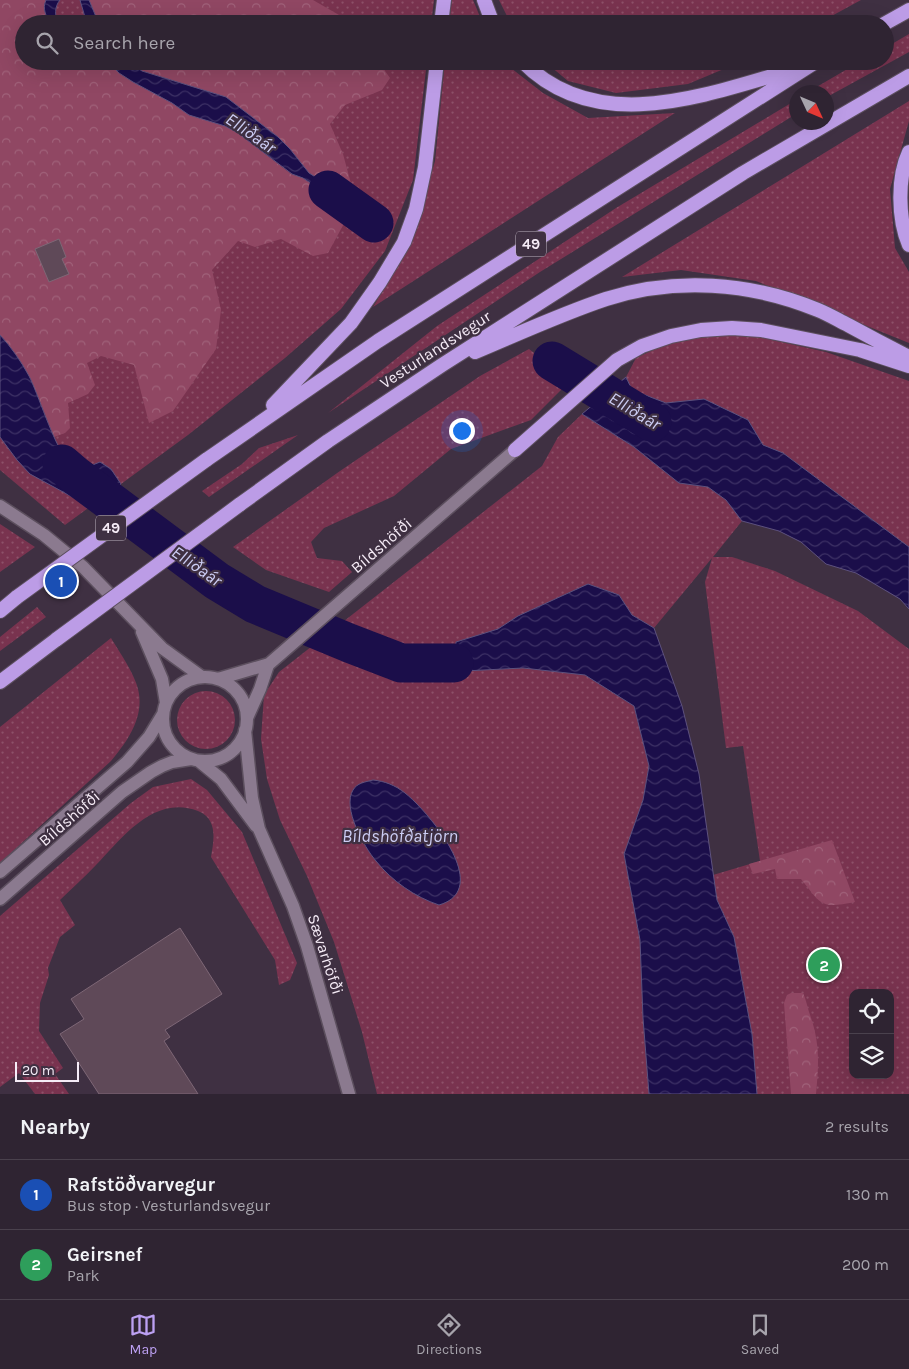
<!DOCTYPE html>
<meta charset="utf-8">
<style>
:root{--surface:#2f2432;--page:#372c3a;--text:#f1f3f6;--muted:#a7a4ac;--line:#4a414d;--accent:#bca0f2}
body{margin:0;font-family:Karla,sans-serif;background:var(--page);color:var(--text)}
.controls{position:absolute;right:15px;bottom:15px;display:grid;overflow:hidden;border-radius:10px;box-shadow:0 5px 20px #0002}
.controls button{width:45px;height:45px;display:grid;place-items:center;padding:0;border:0;border-bottom:1px solid var(--line);background:var(--surface);color:var(--text);font:25px sans-serif}
.compass{position:absolute;left:789px;top:85px;width:45px;height:45px;border-radius:50%;background:var(--surface);box-shadow:0 5px 20px #0002;rotate:134deg}
.scale{position:absolute;left:15px;bottom:12px;width:64px;box-sizing:border-box;padding-left:5px;border:2px solid #f6ecf7;border-top:0;font-size:14px;line-height:18px;white-space:nowrap;color:#f6ecf7;-webkit-text-stroke:4px #3f3042;paint-order:stroke}
.you{position:absolute;left:461px;top:430px;width:18px;height:18px;margin:-12px;border:4px solid #fff;border-radius:50%;background:#1a73e8;box-shadow:0 0 0 8px #1a73e833}
.badge{display:grid;place-items:center;width:32px;height:32px;border-radius:50%;background:var(--accent);color:#fff;font-size:16px;font-weight:700}
.pin{position:absolute;translate:-50% -50%;border:2px solid #fff;box-shadow:0 1px 5px #0006}
.list{margin:0;padding:0;list-style:none}
h2{display:flex;justify-content:space-between;align-items:center;height:65px;margin:0;padding:0 20px;font-size:21px}
h2 small{font-size:16px;font-weight:400;color:var(--muted)}
.list li{display:grid;grid-template-columns:32px 1fr auto;gap:15px;align-items:center;box-sizing:border-box;height:70px;padding:0 20px;border-top:1px solid var(--line)}
.list b{display:block;font-size:19px;white-space:nowrap}
.list p{margin:0;font-size:16px;white-space:nowrap;color:var(--muted)}
.list em{font-size:16px;font-style:normal;color:var(--muted)}
.icon{flex:none;width:28px;height:28px;fill:none;stroke:currentColor;stroke-width:2;stroke-linecap:round;stroke-linejoin:round}
.map{position:relative;flex:none;width:909px;height:1094px;overflow:hidden}
.search{position:absolute;background:var(--surface);box-shadow:0 5px 20px #0002;left:15px;right:15px;top:15px;height:55px;display:flex;align-items:center;gap:12px;box-sizing:border-box;padding:0 18px;border-radius:28px;color:var(--muted);font-size:19px}
.sheet{height:205px;background:var(--surface)}
nav{display:flex;justify-content:space-around;align-items:center;box-sizing:border-box;height:70px;border-top:1px solid var(--line);background:var(--surface);font-size:14px;color:var(--muted)}
nav a{display:grid;justify-items:center;gap:2px}
nav .on{color:var(--accent)}
.map>svg:first-child{display:block}
.green{fill:url(#green-dots);fill-rule:evenodd}
.forest{fill:url(#forest-crowns)}
.water{fill:url(#water-waves);stroke:#5d517e}
.lines{fill:none;stroke-linecap:round;stroke-linejoin:round}
.river{stroke:#1b0e4a;stroke-width:39}
.building{fill:#5f4958;stroke:#7e6776}
.tertiary-casing{stroke:#5c4f5e;stroke-width:15}
.trunk-casing{stroke:#5c4f5e;stroke-width:16}
.tertiary{stroke:#8b7a8f;stroke-width:12}
.trunk{stroke:#bc9ce6;stroke-width:14}
.trunk-bridge-casing{stroke:#5c4f5e;stroke-width:16;stroke-linecap:butt}
.trunk-bridge{stroke:#bc9ce6;stroke-width:14}
.labels{text-anchor:middle;stroke-width:4.5;stroke-linejoin:round;paint-order:stroke}
.shield{fill:#3f3042;stroke:#bfb4c1;stroke-width:1}
.shield-label{font-size:15px;font-weight:bold;fill:#f6ecf7}
.street-label{font-size:16px;fill:#f6ecf7;stroke:#3f3042}
.water-label{font-size:18px;font-style:italic;fill:#cccdf4;stroke:#3f3042}
</style>
<div class="map">
<svg width="909" height="1094" viewBox="0 0 909 1094">
<defs>
<pattern id="green-dots" width="8" height="8" patternUnits="userSpaceOnUse" patternTransform="scale(1.25)"><rect width="8" height="8" fill="#79334f"/><path d="M2 2h.1M6 6h.1" fill="none" stroke="#8d5169" stroke-width="1.8" stroke-linecap="round"/></pattern>
<pattern id="forest-crowns" width="20" height="18" patternUnits="userSpaceOnUse" patternTransform="scale(1.25)"><rect width="20" height="18" fill="#904763"/><path d="M2 6a3 3 0 1 1 6 0M12 15a3 3 0 1 1 6 0" fill="none" stroke="#a0627a"/></pattern>
<pattern id="water-waves" width="16" height="10" patternUnits="userSpaceOnUse" patternTransform="scale(1.25)"><rect width="16" height="10" fill="#1b0e4a"/><path d="M0 5q4-4 8 0t8 0" fill="none" stroke="#3d3165"/></pattern>
</defs>
<rect width="100%" height="100%" fill="#3f3042"/>
<path class="green" d="M0 0H434L431 24H24V61H427L413 180 385 251 341 309 285 358 188 435 65 525 0 470Z
M452 0H473L483 24H449Z
M499 0H861L817 24H511Z
M909 34V52L827 97 826 92H808L861 61H885V48Z
M445 61H502L543 93 588 118 675 113 373 307 410 246 435 161Z
M544 61H743L688 84 616 93 568 81Z
M796 100V114L540 272 328 413 437 326 616 208Z
M909 101V121L890 189 895 248 909 272V343L756 281 681 270 622 277Z
M708 335H749L826 352 909 381V547L783 453 763 445 748 420 704 399 666 403 632 390 626 377 636 358 668 343Z
M529 349 570 381 531 420 451 449 394 496 324 528 311 542 317 558 342 561 352 572 329 592 266 570 233 547 340 471 480 376Z
M582 414 634 447 679 483 708 487 726 500 742 521 713 557H732L775 571 858 611 909 649V1094H757L752 1034 734 938 717 900 713 875 760 861 743 746 726 748 705 582 712 558 654 628 632 615 619 595 588 584 518 616 498 629 456 642 464 671 523 668 585 675 634 706 649 766 643 800 624 854 640 940 643 1018 649 1094H377L362 1032 334 942 307 876 280 820 267 779 261 739 264 695 279 672 542 466 558 437ZM853 993H890V1075H853Z
M298 435 209 497 202 491 242 464 259 448Z
M0 524 35 547 0 572Z
M37 607 46 617 0 651V637Z
M111 638C120 653 137 677 139 694 143 720 126 743 111 761L0 863V727Z
M177 720a29 29 0 1 1 58 0a29 29 0 1 1-58 0Z
M191 779 207 790 242 832 297 963 290 980 279 985 275 960 211 857C214 840 218 819 198 811 154 794 122 838 96 865 85 877 72 888 60 900L75 925 60 937 48 968 49 975 40 1003 39 1031 63 1068 55 1074 69 1094H35L19 1073 0 1087V916L131 803 153 787Z"/>
<path class="forest" d="M0 0H46C42 9 46 15 50 24H24V61H107L119 73 133 82 172 103 189 115 225 126 238 133 291 174 303 178 312 184 334 210 347 218 328 253 313 256 281 239 255 247 238 241 212 270 221 310 216 349 173 411 149 423 134 365 101 356 87 363 95 385 88 394 68 403 70 428 65 433 54 437C40 400 26 364 0 335Z
M89 0H313L346 19 350 24H99Z
M127 61H378L390 78 382 90 345 105 330 124 343 154 353 191 345 184 336 179 317 178 309 173 290 149 226 97 142 71Z
M832 840 855 902C820 909 822 905 801 879H777L775 869 753 874 749 864Z
M791 993H803C806 999 807 1006 809 1012 820 1042 819 1062 816 1094H791L784 1003 787 995Z"/>
<path class="water" d="M46 0H60C54 7 55 16 58 24H50C46 15 42 9 46 0Z
M80 0H89L99 24H87Z
M107 61H127L142 71 226 97 278 137 290 149 309 173 317 178 336 179 345 184 353 191 373 218 366 227 356 224 334 210 312 184 303 178 292 174 238 133 225 126 189 115 172 103 133 82 119 73Z
M0 335C11 347 21 361 29 376 37 391 55 447 64 454 71 459 82 462 90 466L100 462 111 469 121 484 87 508 76 499 30 474 17 460 0 437Z
M626 377 632 390 666 403 704 399 748 420 763 445 783 453 909 547V609L900 599 856 573 826 564 801 542 779 531 742 521 726 500 708 487 679 483 634 447 582 414Z
M588 584 619 595 632 615 654 628 682 706 699 774 717 900 734 937 752 1034 757 1094H649L643 1018 640 940 624 854 643 800 649 766 634 706 585 675 523 668 464 671 454 663 456 642 498 629 518 616Z
M373 780C384 781 395 785 405 793 428 811 494 889 439 905 415 897 392 881 376 861 364 847 342 808 353 790 357 783 365 782 373 780Z"/>
<g class="lines">
<path class="river" d="M328 190 374 223
M552 361 652 422
M62 464 76 476 217 581 255 604 349 643 401 663H454"/>
</g>
<path class="building" d="M59 239 66 257 62 259 69 274 49 282 35 249Z
M180 928 222 994 165 1030 170 1037 164 1041 198 1094H99L60 1034 84 1019 71 999Z"/>
<g class="lines">
<defs>
<path id="tertiary" d="M0 506 44 535 83 567 162 648 202 677
M142 632 162 679 166 703
M163 719a42 42 0 1 1 84 0a42 42 0 1 1-84 0Z
M218 679 269 664 515 450
M247 718 260 689 268 665
M245 730 252 798 259 829 293 906 307 946 349 1094
M199 761 221 779 256 826
M0 872 127 762 149 737 163 714
M0 899 122 792 151 772 162 766 172 762 191 759"/>
<path id="trunk" d="M484 0 493 24
M441 24 444 0
M884 24 909 10
M522 61C598 139 710 93 799 68
M909 152C897 177 898 220 909 245
M475 352C518 334 561 314 606 299 675 277 750 282 818 310 828 314 838 320 848 325 868 336 889 347 909 357
M273 405 351 323 380 282 404 242 416 209 425 167 437 61
M515 450 617 360 642 346 671 336 701 330 732 328 761 330 860 350 909 366
M206 460 378 341 817 61
M239 505 328 441 442 365 743 173 909 76
M0 611 17 597
M0 682 57 639"/>
</defs>
<use href="#tertiary" class="tertiary-casing"/>
<use href="#trunk" class="trunk-casing"/>
<use href="#tertiary" class="tertiary"/>
<use href="#trunk" class="trunk"/>
<defs>
<path id="trunk-bridge" d="M17 597 206 460
M57 639 239 505"/>
</defs>
<use href="#trunk-bridge" class="trunk-bridge-casing"/>
<use href="#trunk-bridge" class="trunk-bridge"/>
</g>
<g class="labels">
<g class="shield">
<rect x="516" y="231.5" width="30" height="25" rx="4"/>
<rect x="96" y="515.5" width="30" height="25" rx="4"/>
</g>
<g class="shield-label">
<text x="531" y="249">49</text>
<text x="111" y="533">49</text>
</g>
<g class="street-label">
<text transform="translate(435 349) rotate(-33)" y="6">Vesturlandsvegur</text>
<text transform="translate(381 545) rotate(-41)" y="6">Bíldshöfði</text>
<text transform="translate(69 818) rotate(-41)" y="6">Bíldshöfði</text>
<text transform="translate(326 954) rotate(72)" y="6">Sævarhöfði</text>
</g>
<g class="water-label">
<text transform="translate(251 133) rotate(35)" y="6">Elliðaár</text>
<text transform="translate(635 411) rotate(31)" y="6">Elliðaár</text>
<text transform="translate(197 566) rotate(35)" y="6">Elliðaár</text>
<text x="400" y="842">Bíldshöfðatjörn</text>
</g>
</g>
</svg>
<div class="controls">
<button><svg class="icon" aria-label="locate" viewBox="0 0 24 24"><circle cx="12" cy="12" r="6"/><path d="M12 2v4M12 18v4M2 12h4M18 12h4"/></svg></button>
<button><svg class="icon" aria-label="layers" viewBox="0 0 24 24"><path d="M12 4l9 5-9 5-9-5zM3 14l9 5 9-5"/></svg></button>
</div>
<svg class="compass" viewBox="-18 -18 36 36"><path d="M0-13l5 13h-10z" fill="#e53935"/><path d="M0 13l5-13h-10z" fill="#a7a4ac"/></svg>
<div class="scale">20 m</div>
<div class="you"></div>
<div class="pin badge" style="left:61px;top:581px;background:#1a4fb4">1</div>
<div class="pin badge" style="left:824px;top:965px;background:#2e9e5b">2</div>
<div class="search"><svg class="icon" aria-label="search" viewBox="0 0 24 24"><circle cx="10" cy="10" r="6"/><path d="M15 15l6 6"/></svg>Search here</div>
</div>
<section class="sheet">
<h2>Nearby<small>2 results</small></h2>
<ul class="list">
<li><span class="badge" style="background:#1a4fb4">1</span><div><b>Rafstöðvarvegur</b><p>Bus stop · Vesturlandsvegur</p></div><em>130 m</em></li>
<li><span class="badge" style="background:#2e9e5b">2</span><div><b>Geirsnef</b><p>Park</p></div><em>200 m</em></li>
</ul>
</section>
<nav>
<a class="on"><svg class="icon" aria-label="map" viewBox="0 0 24 24"><path d="M3 6l6-2 6 2 6-2v14l-6 2-6-2-6 2zM9 4v14M15 6v14"/></svg>Map</a>
<a><svg class="icon" aria-label="directions" viewBox="0 0 24 24"><path d="M12 3l9 9-9 9-9-9zM9 14v-3h6M13 9l2 2-2 2"/></svg>Directions</a>
<a><svg class="icon" aria-label="saved" viewBox="0 0 24 24"><path d="M7 4h10v16l-5-4-5 4z"/></svg>Saved</a>
</nav>
